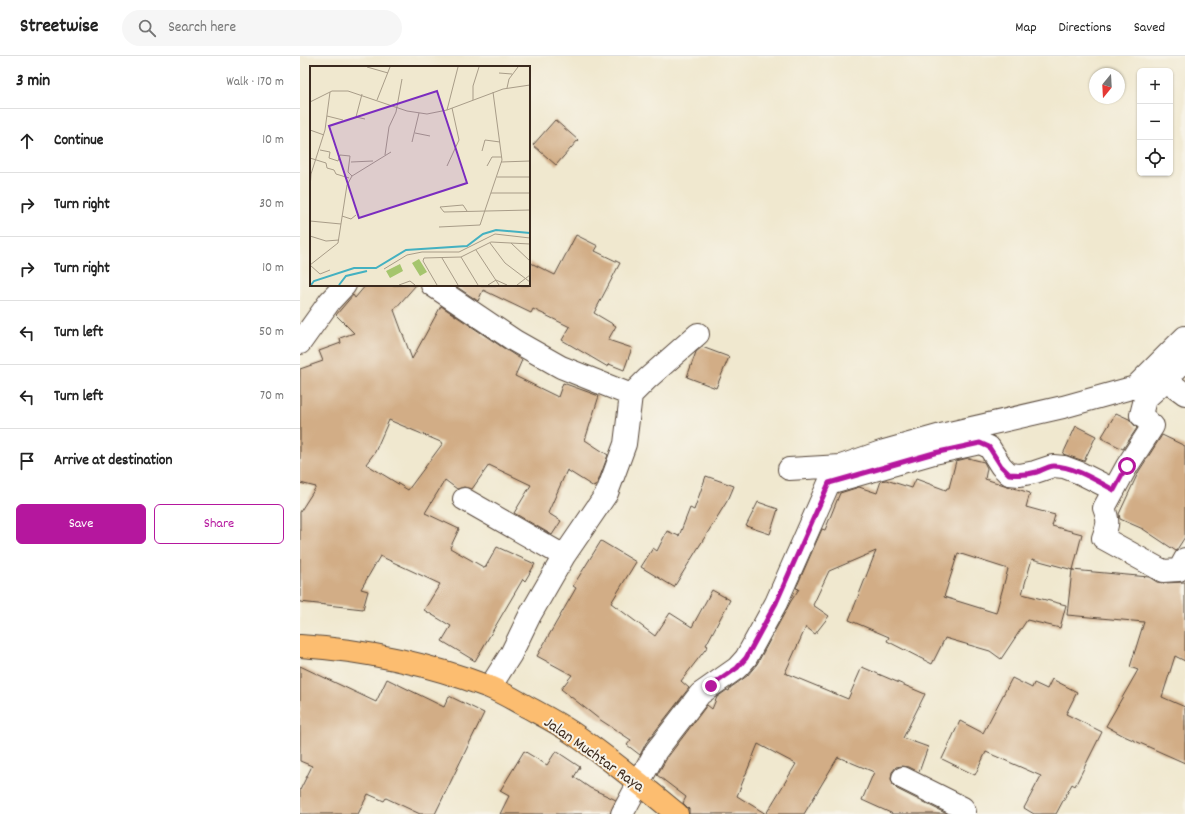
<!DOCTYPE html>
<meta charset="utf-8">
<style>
:root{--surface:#fff;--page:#f6f6f6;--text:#222;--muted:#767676;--line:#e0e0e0;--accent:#b5179e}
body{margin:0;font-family:Dekko,sans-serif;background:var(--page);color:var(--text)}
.controls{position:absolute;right:12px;top:12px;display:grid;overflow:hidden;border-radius:6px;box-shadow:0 1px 3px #0004}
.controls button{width:36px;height:36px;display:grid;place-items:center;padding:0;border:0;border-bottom:1px solid var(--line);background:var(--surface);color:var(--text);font:20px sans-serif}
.compass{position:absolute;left:789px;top:12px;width:36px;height:36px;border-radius:50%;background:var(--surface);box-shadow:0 1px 3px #0004;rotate:198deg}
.stop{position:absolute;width:12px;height:12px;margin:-9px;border:3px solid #b5179e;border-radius:50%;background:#fff}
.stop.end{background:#b5179e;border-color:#fff;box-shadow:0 1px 4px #0008}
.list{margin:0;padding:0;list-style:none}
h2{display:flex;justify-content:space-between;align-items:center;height:52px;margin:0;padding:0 16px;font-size:17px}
h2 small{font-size:13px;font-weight:400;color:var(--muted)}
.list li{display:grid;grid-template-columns:26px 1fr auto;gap:12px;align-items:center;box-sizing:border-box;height:64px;padding:0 16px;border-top:1px solid var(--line)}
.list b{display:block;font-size:15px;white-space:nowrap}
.list em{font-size:13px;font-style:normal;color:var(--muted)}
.actions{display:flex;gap:8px;padding:12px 16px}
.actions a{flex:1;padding:9px 0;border:1px solid var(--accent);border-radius:6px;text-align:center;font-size:14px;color:var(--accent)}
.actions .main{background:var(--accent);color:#fff}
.icon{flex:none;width:22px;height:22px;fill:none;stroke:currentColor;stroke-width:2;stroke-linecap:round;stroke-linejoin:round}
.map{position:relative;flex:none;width:885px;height:758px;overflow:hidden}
header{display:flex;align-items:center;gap:24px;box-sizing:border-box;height:56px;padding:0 20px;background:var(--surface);border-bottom:1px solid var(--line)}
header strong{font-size:19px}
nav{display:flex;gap:22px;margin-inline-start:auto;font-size:14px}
.search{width:280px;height:36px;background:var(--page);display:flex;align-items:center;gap:10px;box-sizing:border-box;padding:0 14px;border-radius:22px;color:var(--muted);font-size:15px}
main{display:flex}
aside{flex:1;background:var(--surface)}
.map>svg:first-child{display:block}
.building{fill:#d2ad86;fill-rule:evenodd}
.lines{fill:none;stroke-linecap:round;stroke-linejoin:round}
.minor-casing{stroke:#564639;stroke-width:24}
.highway-casing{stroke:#564639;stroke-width:24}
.minor{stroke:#fff;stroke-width:22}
.highway{stroke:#fcbd6f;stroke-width:22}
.route{stroke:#b5179e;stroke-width:5}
.labels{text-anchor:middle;stroke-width:4;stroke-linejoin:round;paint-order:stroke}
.street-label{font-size:16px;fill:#3b2a1e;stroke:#f7f3e8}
.inset-river{fill:none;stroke:#44b1c1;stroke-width:2}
.inset-road{fill:none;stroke:#a89c88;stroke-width:1}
.view{fill:#7b2cbf;fill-opacity:0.15;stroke:#7b2cbf;stroke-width:2}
.inset-edge{fill:none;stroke:#3b2a1e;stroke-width:2}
</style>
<header>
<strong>Streetwise</strong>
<div class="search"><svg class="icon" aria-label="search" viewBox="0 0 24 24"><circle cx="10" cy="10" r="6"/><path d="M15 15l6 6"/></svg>Search here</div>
<nav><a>Map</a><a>Directions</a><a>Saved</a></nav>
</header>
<main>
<aside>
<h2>3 min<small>Walk · 170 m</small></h2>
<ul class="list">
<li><svg class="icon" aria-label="ahead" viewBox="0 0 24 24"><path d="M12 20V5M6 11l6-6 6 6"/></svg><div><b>Continue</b></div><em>10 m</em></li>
<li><svg class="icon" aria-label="right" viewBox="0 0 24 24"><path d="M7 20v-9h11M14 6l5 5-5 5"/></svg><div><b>Turn right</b></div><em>30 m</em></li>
<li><svg class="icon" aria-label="right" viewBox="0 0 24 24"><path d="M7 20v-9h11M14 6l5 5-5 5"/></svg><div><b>Turn right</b></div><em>10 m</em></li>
<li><svg class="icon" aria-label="left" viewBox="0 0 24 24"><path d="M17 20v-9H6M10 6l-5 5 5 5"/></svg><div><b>Turn left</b></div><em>50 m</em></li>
<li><svg class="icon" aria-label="left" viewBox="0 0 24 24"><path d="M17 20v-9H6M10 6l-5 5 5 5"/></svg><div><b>Turn left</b></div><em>70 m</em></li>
<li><svg class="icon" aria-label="arrive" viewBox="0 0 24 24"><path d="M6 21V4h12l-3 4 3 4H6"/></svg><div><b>Arrive at destination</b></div></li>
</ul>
<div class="actions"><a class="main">Save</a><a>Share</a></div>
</aside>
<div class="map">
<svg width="885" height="758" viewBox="0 0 885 758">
<rect width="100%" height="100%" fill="#f7f3e8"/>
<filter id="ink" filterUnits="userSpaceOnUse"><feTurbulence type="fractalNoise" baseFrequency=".025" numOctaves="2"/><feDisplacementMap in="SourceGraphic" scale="8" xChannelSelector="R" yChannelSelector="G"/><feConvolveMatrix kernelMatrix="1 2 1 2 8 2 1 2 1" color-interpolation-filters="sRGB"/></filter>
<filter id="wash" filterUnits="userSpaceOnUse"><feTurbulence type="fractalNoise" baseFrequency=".012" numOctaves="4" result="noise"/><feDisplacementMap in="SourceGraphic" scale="16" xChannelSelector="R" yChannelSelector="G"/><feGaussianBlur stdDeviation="0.9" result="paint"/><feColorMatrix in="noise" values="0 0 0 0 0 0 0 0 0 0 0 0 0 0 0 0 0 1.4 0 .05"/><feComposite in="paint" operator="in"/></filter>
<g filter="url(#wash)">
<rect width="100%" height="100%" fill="#f0e8cf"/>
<g id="blocks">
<path class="building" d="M255 64 278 84 256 109 233 89Z
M276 179 298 190 295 195 320 207 294 257 316 270 308 284 332 292 324 314 309 308 308 311 262 284 270 271 233 253 231 257 183 234 178 245 154 229H229V206L255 219Z
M66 229H116L94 254 112 303 141 250 208 295 222 304 215 320 258 341 263 327 299 340 285 384 308 399 298 426 294 431 267 414 248 457 261 465 252 479 214 457 231 429 189 409 172 433 164 431 157 433 145 424 125 457 159 473 150 492 185 512 197 491 235 508 225 525 223 523 175 605 142 585 151 570 124 554 140 528 80 500 61 533 68 535 63 553 0 546V456L16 431 0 427V313L23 305 19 295 41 287 40 282 54 277 36 259 53 239 55 242ZM89 364 143 387 108 434 66 408 75 396Z
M402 291 429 301 416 332 387 321 396 296Z
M816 357 829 363 837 372 823 393 801 382Z
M776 370 796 380 784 405 763 398Z
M862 379 885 390V481L876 495 843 473 820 463 819 458 839 415Z
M668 402 684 406 687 412 685 423 730 437 726 451 755 459 752 470 782 478 773 514 732 503 722 538 766 549 760 572 727 564 701 603 690 595 645 582 632 608 587 585 589 581 549 564 576 495 529 515 513 549 529 560 515 578 506 571 485 617 548 643 562 611 625 638 603 682 628 691 619 716 609 711 602 710 596 711 592 716 591 723 593 729 597 733 647 758H593L562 744 574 716 538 701 504 758H389V753L383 747 386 741 357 719 367 702 407 649 412 653 417 641 427 634 429 635 430 632 447 620 457 608 491 545 499 533 496 532 522 473 525 474 540 437 559 431 577 437 581 425 586 424 612 432 616 423 646 434 647 432H649L656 405ZM658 497 708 513 696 557 644 541ZM458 688 496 708 466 758 437 740Z
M406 420 434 430 429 442 374 531 341 511 353 492 357 495 367 475 379 480 390 452 394 454Z
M458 446 478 453 470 478 446 470Z
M301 485 336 506 311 547 355 580 370 557 392 571 412 534 430 544 406 589 408 590 381 625 389 632 346 687 340 699 327 689 331 684 299 663 261 633 272 619 237 600 276 532 273 530Z
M772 514 849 521 857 526 863 527 885 526V605L875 600 862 641 885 651V707L824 680 806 670 838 614 830 611 844 566 767 559Z
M0 610 76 646 87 623 144 651 149 640 184 657 135 758H120L86 742 84 745 68 738 58 758H0V734L12 710 0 705Z
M712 622 732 632 734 627 747 633 752 623 777 636 766 658 802 676 775 730 772 728 756 758H734L724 752 741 720 686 696 675 719 642 703 660 665 683 677Z
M224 695 247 709 256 695 280 711 274 721 290 732 316 744 310 758H200L209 740 200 735Z"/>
</g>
</g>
<g filter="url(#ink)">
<use href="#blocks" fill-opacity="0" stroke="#564639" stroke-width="1"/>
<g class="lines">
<defs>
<path id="minor" d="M132 229 215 285 261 311 331 339
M0 287 30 245 45 229
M885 300 879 310 866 324 845 343 841 359 853 370 827 410 804 452C809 465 808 469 803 482L863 515 879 514 885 503
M866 324 885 338
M489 413 541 410 584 395 641 379 763 351 835 331 885 281
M164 443 264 500
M190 631 211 598 230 559 264 500 307 437 325 388 331 339 347 323 398 278
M603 722 663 752 665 756V758
M322 758 356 695 400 638 437 612 446 602 476 547 529 427 634 397 680 387 689 391 701 410 709 418 720 419 735 416 753 410 764 411 780 417 814 434"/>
<path id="highway" d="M0 590C64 594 129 608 189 631 201 636 213 643 224 649 240 658 256 666 271 676 308 701 343 730 377 758"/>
</defs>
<use href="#minor" class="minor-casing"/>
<use href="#highway" class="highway-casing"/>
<use href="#minor" class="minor"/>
<use href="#highway" class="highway"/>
</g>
</g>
<g class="lines" filter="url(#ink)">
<path class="route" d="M411 630 437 612 446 602 476 547 529 427 634 397 680 387 689 391 701 410 709 418C719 419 727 419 737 416 742 414 749 410 754 410 773 410 797 425 814 434L827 410"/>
</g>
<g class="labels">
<g class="street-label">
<text transform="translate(295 697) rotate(35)" y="6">Jalan Muchtar Raya</text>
</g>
</g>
<g transform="translate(10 10)">
<rect width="220" height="220" fill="#f0e8cf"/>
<path d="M109 193 117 206 110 210 102 197ZM90 198 93 205 80 212 76 205Z" fill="#a5c56d"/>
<path class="inset-river" d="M1 219 4 215 44 202H66L96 184 157 180 173 168 186 164 220 167M29 219 36 210 57 205"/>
<path class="inset-road" d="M57 1 78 7M189 7 202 8M197 22 199 13 208 1M52 28 46 51 55 53M67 34 80 1M163 34V20L169 1M0 36 22 25H38L97 45 117 48 137 44 193 23 220 19M137 44 148 1M17 50 33 54M0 64 14 69M105 67 120 70M102 76 109 47M10 84 20 86 19 92 28 95 30 89 40 90 38 106 42 110M172 85 175 74 190 76M75 89 79 61 86 46 92 13M0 92 16 97 17 102 24 104 26 108 39 112M41 96 63 95M191 96 220 95M137 100 149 74 142 42M177 100 182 91H192M187 111H220M0 123 1 108 15 64 20 26M181 127H220M157 145 153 139 130 141 134 146 220 144M32 150 41 153 46 149M0 155 31 158M129 161 170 159 192 94 183 26M0 170 16 175 29 174M180 177 195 197 220 216M201 177 220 195M166 184 189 219M151 191 168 219M132 192 148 219M0 199 28 177 37 119 42 110 81 86M0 199 10 208 20 204M74 203 97 189 112 186H149L185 168 220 172M89 219 100 215 105 219M127 219 113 195 114 192 151 191 181 176 220 178M178 219 186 214 197 219M207 219 220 209"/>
<path class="view" d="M127 25 157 117 49 152 19 60Z"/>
<rect width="220" height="220" class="inset-edge"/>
</g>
</svg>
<div class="controls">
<button>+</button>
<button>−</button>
<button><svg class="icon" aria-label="locate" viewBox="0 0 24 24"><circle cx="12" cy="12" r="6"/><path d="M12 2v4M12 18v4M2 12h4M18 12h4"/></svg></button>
</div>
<svg class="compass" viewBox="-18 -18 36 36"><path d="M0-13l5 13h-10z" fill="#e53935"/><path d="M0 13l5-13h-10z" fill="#767676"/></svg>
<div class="stop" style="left:827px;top:410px"></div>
<div class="stop end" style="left:411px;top:630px"></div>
</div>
</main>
